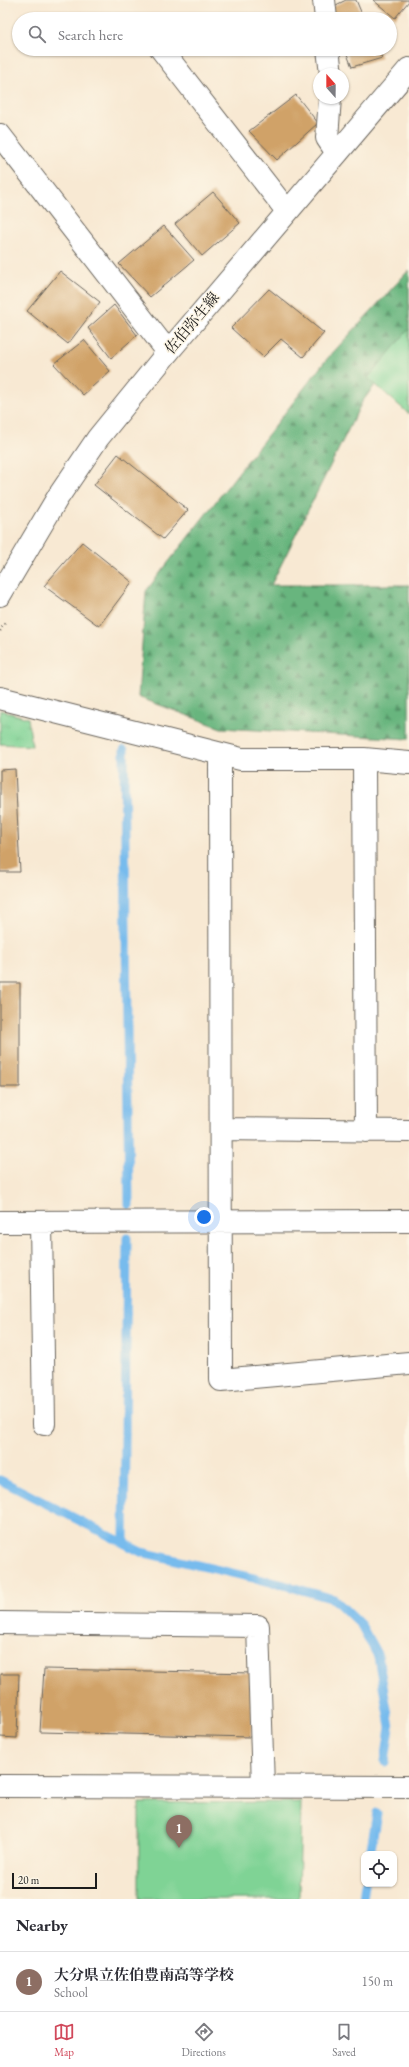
<!DOCTYPE html>
<meta charset="utf-8">
<style>
:root{--surface:#fff;--page:#f7f7f7;--text:#2b2b33;--muted:#7c7c81;--line:#e1e1e2;--accent:#d1495b}
body{margin:0;font-family:"EB Garamond","Noto Serif JP",serif;background:var(--page);color:var(--text)}
.controls{position:absolute;right:12px;bottom:12px;display:grid;overflow:hidden;border-radius:8px;box-shadow:0 1px 3px #0004}
.controls button{width:36px;height:36px;display:grid;place-items:center;padding:0;border:0;border-bottom:1px solid var(--line);background:var(--surface);color:var(--text);font:20px sans-serif}
.compass{position:absolute;left:313px;top:68px;width:36px;height:36px;border-radius:50%;background:var(--surface);box-shadow:0 1px 3px #0004;rotate:339deg}
.scale{position:absolute;left:12px;bottom:10px;width:85px;box-sizing:border-box;padding-left:4px;border:2px solid #1c1c1c;border-top:0;font-size:11px;line-height:14px;white-space:nowrap;color:#1c1c1c;-webkit-text-stroke:3px #fcf5e5;paint-order:stroke}
.you{position:absolute;left:204px;top:1217px;width:14px;height:14px;margin:-10px;border:3px solid #fff;border-radius:50%;background:#1a73e8;box-shadow:0 0 0 6px #1a73e833}
.badge{display:grid;place-items:center;width:26px;height:26px;border-radius:50%;background:var(--accent);color:#fff;font-size:13px;font-weight:700}
.pin{position:absolute;translate:-50% -33px;filter:drop-shadow(0 1px 2px #0008)}
.pin::after{content:'';position:absolute;top:21px;width:14px;height:12px;background:inherit;clip-path:polygon(0 0,100% 0,50% 100%)}
.list{margin:0;padding:0;list-style:none}
h2{display:flex;justify-content:space-between;align-items:center;height:52px;margin:0;padding:0 16px;font-size:17px}
h2 small{font-size:13px;font-weight:400;color:var(--muted)}
.list li{display:grid;grid-template-columns:26px 1fr auto;gap:12px;align-items:center;box-sizing:border-box;height:60px;padding:0 16px;border-top:1px solid var(--line)}
.list b{display:block;font-size:15px;white-space:nowrap}
.list p{margin:0;font-size:13px;white-space:nowrap;color:var(--muted)}
.list em{font-size:13px;font-style:normal;color:var(--muted)}
.icon{flex:none;width:22px;height:22px;fill:none;stroke:currentColor;stroke-width:2;stroke-linecap:round;stroke-linejoin:round}
.map{position:relative;flex:none;width:409px;height:1899px;overflow:hidden}
.search{position:absolute;background:var(--surface);box-shadow:0 1px 3px #0004;left:12px;right:12px;top:12px;height:44px;display:flex;align-items:center;gap:10px;box-sizing:border-box;padding:0 14px;border-radius:22px;color:var(--muted);font-size:15px}
.sheet{height:112px;background:var(--surface)}
nav{display:flex;justify-content:space-around;align-items:center;box-sizing:border-box;height:56px;border-top:1px solid var(--line);background:var(--surface);font-size:11px;color:var(--muted)}
nav a{display:grid;justify-items:center;gap:2px}
nav .on{color:var(--accent)}
.map>svg:first-child{display:block}
.grass{fill:url(#grass-tufts);stroke:#4e7858}
.forest{fill:url(#forest-firs);stroke:#42684d}
.garden{fill:#7fd395;stroke:#4e7858}
.lines{fill:none;stroke-linecap:round;stroke-linejoin:round}
.stream{stroke:#77bbed;stroke-width:9}
.building{fill:#d0a267}
.minor-casing{stroke:#69645c;stroke-width:24}
.major-casing{stroke:#69645c;stroke-width:24}
.path{stroke:#69645c;stroke-width:2.5;stroke-dasharray:1 3;stroke-linecap:butt}
.minor{stroke:#fff;stroke-width:22}
.major{stroke:#fff;stroke-width:22}
.labels{text-anchor:middle;stroke-width:3;stroke-linejoin:round;paint-order:stroke}
.street-label{font-size:15px;fill:#1c1c1c;stroke:#fcf5e5}
</style>
<div class="map">
<svg width="409" height="1899" viewBox="0 0 409 1899">
<defs>
<pattern id="grass-tufts" width="24" height="20" patternUnits="userSpaceOnUse"><rect width="24" height="20" fill="#7fd395"/><path d="M3 7l-1-3M5 7V3M7 7l1-3M15 17l-1-3M17 17v-4M19 17l1-3" fill="none" stroke="#6db580"/></pattern>
<pattern id="forest-firs" width="22" height="20" patternUnits="userSpaceOnUse"><rect width="22" height="20" fill="#67b57e"/><path d="M5 1l3.5 6h-7zM16 11l3.5 6h-7z" fill="#549266"/></pattern>
</defs>
<rect width="100%" height="100%" fill="#fcf5e5"/>
<filter id="ink" filterUnits="userSpaceOnUse"><feTurbulence type="fractalNoise" baseFrequency=".025" numOctaves="2"/><feDisplacementMap in="SourceGraphic" scale="8" xChannelSelector="R" yChannelSelector="G"/><feConvolveMatrix kernelMatrix="1 2 1 2 8 2 1 2 1" color-interpolation-filters="sRGB"/></filter>
<filter id="wash" filterUnits="userSpaceOnUse"><feTurbulence type="fractalNoise" baseFrequency=".012" numOctaves="4" result="noise"/><feDisplacementMap in="SourceGraphic" scale="16" xChannelSelector="R" yChannelSelector="G"/><feGaussianBlur stdDeviation="0.9" result="paint"/><feColorMatrix in="noise" values="0 0 0 0 0 0 0 0 0 0 0 0 0 0 0 0 0 1.4 0 .05"/><feComposite in="paint" operator="in"/></filter>
<g filter="url(#wash)">
<rect width="100%" height="100%" fill="#f8e9d3"/>
<path class="grass" d="M0 710 28 718 32 746 0 744Z"/>
<path class="forest" d="M409 270V341L362 402 271 585H409V739L221 728 138 697 146 591 326 360Z"/>
<path class="garden" d="M409 329V414L368 378Z
M301 1802 299 1899H139V1803Z"/>
<g class="lines">
<path class="stream" d="M124 750 129 1205
M0 1480 141 1552 284 1585 334 1599 361 1625 378 1656 390 1727 385 1762
M124 1543 127 1238
M370 1854 377 1813
M363 1899 365 1884"/>
</g>
<g id="blocks">
<path class="building" d="M346 0H356L364 19H335L330 8Z
M373 0H409V1L395 18Z
M345 49H378L382 58 352 67Z
M296 95 318 123 277 160 249 131Z
M213 192 240 223 202 256 175 224Z
M164 226 194 260 150 297 119 264Z
M60 271 100 302 68 344 27 311Z
M269 289 324 333 303 357 281 339 263 357 231 328Z
M114 305 137 335 111 358 88 328Z
M84 340 110 371 83 395 54 364Z
M118 454 188 510 163 539 94 485Z
M82 542 132 582 99 626 44 586Z
M15 769 20 872H0V770Z
M0 983H20V1087H0Z
M44 1669 254 1673 251 1737 40 1732Z
M0 1674H19L17 1738 0 1737Z"/>
</g>
</g>
<g filter="url(#ink)">
<use href="#blocks" fill-opacity="0" stroke="#69645c" stroke-width="1"/>
<g class="lines">
<defs>
<path id="minor" d="M324 0 326 19
M161 49 287 211
M328 49 331 74
M330 98 327 138 337 153
M0 135 168 352
M0 698 241 759H364L409 763
M220 754 221 1380 409 1363
M364 759 366 1131
M221 1129 409 1131
M0 1222 409 1221
M41 1222 44 1424
M0 1623 258 1626 263 1787
M0 1786 409 1787"/>
<path id="major" d="M0 595 58 497 98 438 168 352 409 69"/>
</defs>
<use href="#minor" class="minor-casing"/>
<use href="#major" class="major-casing"/>
<path class="path" d="M0 631 6 621"/>
<use href="#minor" class="minor"/>
<use href="#major" class="major"/>
</g>
</g>
<g class="labels">
<g class="street-label">
<text transform="translate(192 323) rotate(-50)" y="5">佐伯弥生線</text>
</g>
</g>
</svg>
<div class="controls">
<button><svg class="icon" aria-label="locate" viewBox="0 0 24 24"><circle cx="12" cy="12" r="6"/><path d="M12 2v4M12 18v4M2 12h4M18 12h4"/></svg></button>
</div>
<svg class="compass" viewBox="-18 -18 36 36"><path d="M0-13l5 13h-10z" fill="#e53935"/><path d="M0 13l5-13h-10z" fill="#7c7c81"/></svg>
<div class="scale">20 m</div>
<div class="you"></div>
<div class="pin badge" style="left:179px;top:1848px;background:#8d6e63">1</div>
<div class="search"><svg class="icon" aria-label="search" viewBox="0 0 24 24"><circle cx="10" cy="10" r="6"/><path d="M15 15l6 6"/></svg>Search here</div>
</div>
<section class="sheet">
<h2>Nearby<small></small></h2>
<ul class="list">
<li><span class="badge" style="background:#8d6e63">1</span><div><b>大分県立佐伯豊南高等学校</b><p>School</p></div><em>150 m</em></li>
</ul>
</section>
<nav>
<a class="on"><svg class="icon" aria-label="map" viewBox="0 0 24 24"><path d="M3 6l6-2 6 2 6-2v14l-6 2-6-2-6 2zM9 4v14M15 6v14"/></svg>Map</a>
<a><svg class="icon" aria-label="directions" viewBox="0 0 24 24"><path d="M12 3l9 9-9 9-9-9zM9 14v-3h6M13 9l2 2-2 2"/></svg>Directions</a>
<a><svg class="icon" aria-label="saved" viewBox="0 0 24 24"><path d="M7 4h10v16l-5-4-5 4z"/></svg>Saved</a>
</nav>
